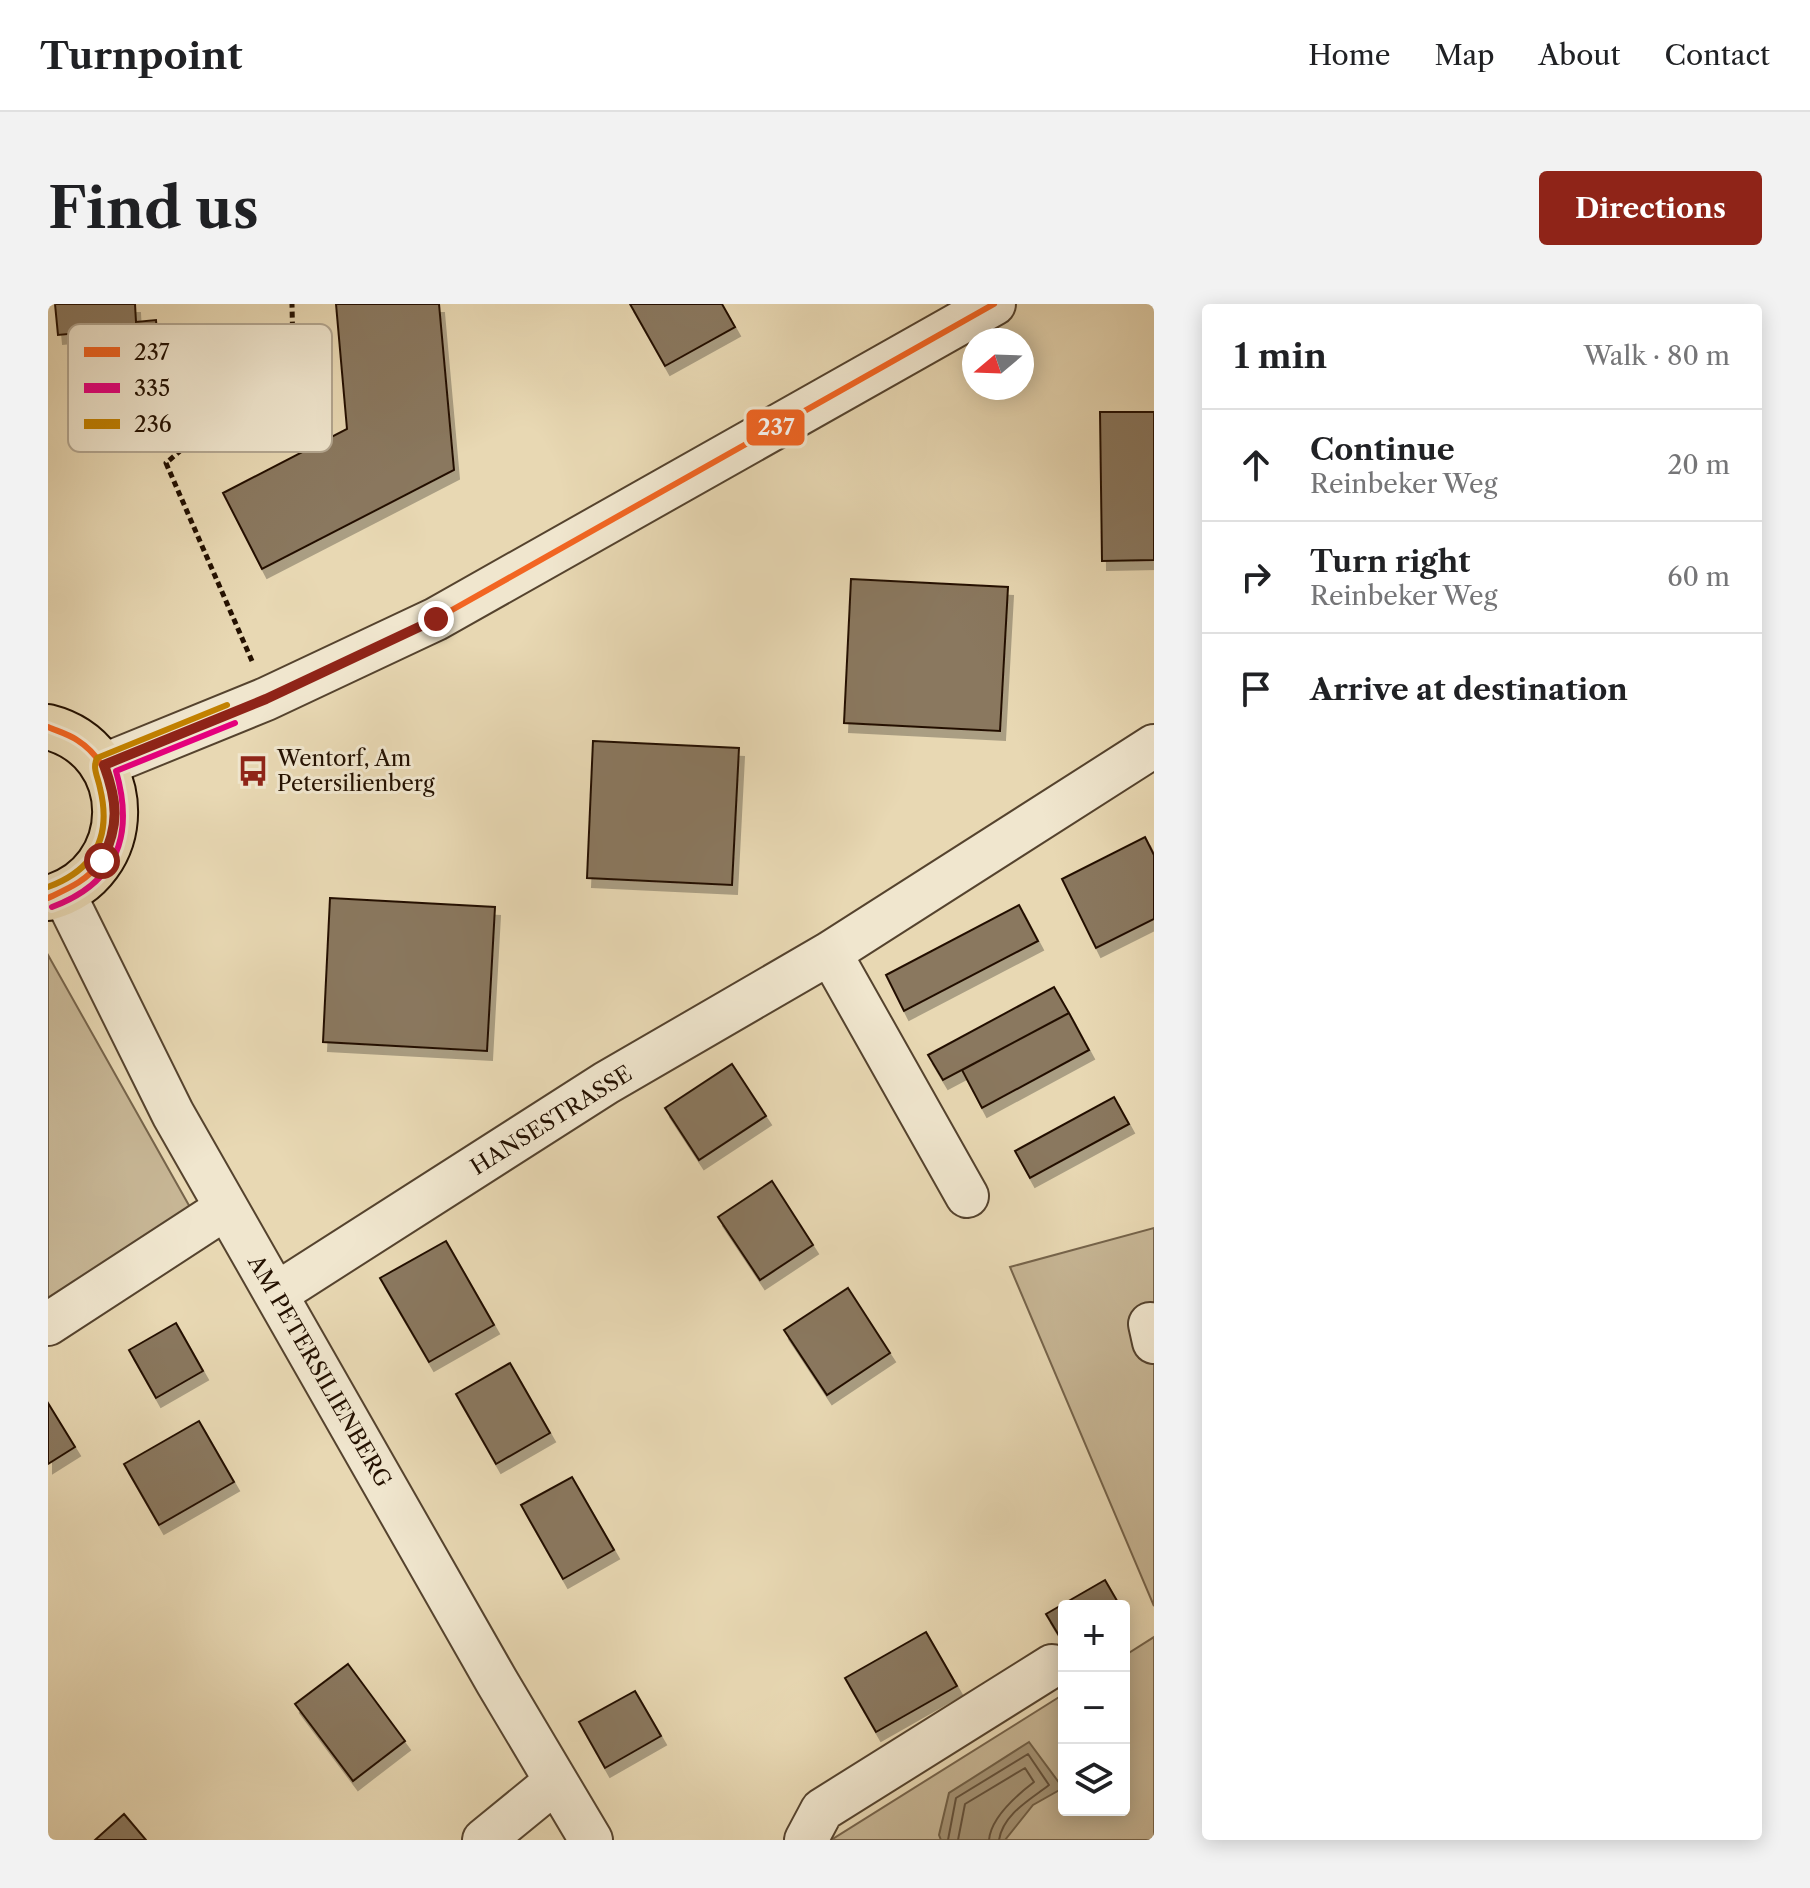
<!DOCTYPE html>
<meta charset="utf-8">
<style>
:root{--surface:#fff;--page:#f2f2f2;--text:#202124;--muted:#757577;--line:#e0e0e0;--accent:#8f2418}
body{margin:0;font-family:"Libre Caslon Text",serif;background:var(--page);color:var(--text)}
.controls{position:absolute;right:24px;bottom:24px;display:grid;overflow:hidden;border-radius:8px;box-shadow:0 4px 20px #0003}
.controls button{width:72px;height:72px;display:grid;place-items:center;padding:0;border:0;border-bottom:2px solid var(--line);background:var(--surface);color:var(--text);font:40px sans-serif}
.compass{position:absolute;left:914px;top:24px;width:72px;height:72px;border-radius:50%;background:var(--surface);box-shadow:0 4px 20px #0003;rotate:251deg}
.stop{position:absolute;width:24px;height:24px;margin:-18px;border:6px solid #8f2418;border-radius:50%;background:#fff}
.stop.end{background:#8f2418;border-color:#fff;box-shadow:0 2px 8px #0008}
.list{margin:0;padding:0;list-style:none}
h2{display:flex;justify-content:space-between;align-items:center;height:104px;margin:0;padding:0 32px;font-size:34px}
h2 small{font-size:26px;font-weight:400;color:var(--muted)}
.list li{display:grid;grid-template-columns:52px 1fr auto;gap:24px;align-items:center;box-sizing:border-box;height:112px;padding:0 32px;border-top:2px solid var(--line)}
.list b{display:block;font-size:30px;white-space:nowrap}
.list p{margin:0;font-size:26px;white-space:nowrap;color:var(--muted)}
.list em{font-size:26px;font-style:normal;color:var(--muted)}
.icon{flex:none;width:44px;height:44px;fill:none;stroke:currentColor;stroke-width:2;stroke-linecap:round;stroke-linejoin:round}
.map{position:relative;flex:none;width:1106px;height:1536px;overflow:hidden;border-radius:8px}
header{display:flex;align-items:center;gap:48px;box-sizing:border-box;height:112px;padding:0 40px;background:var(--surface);border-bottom:2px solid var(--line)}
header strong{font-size:38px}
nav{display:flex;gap:44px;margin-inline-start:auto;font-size:28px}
.intro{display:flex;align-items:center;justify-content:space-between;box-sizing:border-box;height:192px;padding:0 48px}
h1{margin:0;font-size:56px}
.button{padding:20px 36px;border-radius:8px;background:var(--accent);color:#fff;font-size:28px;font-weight:700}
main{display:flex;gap:48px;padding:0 48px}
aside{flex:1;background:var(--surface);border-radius:8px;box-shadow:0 4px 20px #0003}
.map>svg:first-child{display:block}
.green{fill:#c7b695;stroke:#76644b;stroke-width:2}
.water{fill:#a59476;stroke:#716047;stroke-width:2}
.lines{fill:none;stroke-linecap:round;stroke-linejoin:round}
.shore{stroke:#64523c;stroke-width:2}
.building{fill:#8a785e;stroke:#241101;stroke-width:2;filter:url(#shadow)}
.minor-casing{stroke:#55432e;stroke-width:46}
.major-casing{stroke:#241101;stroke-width:48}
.path{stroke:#241101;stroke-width:5;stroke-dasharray:6 4;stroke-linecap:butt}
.minor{stroke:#f0e6ce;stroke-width:42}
.major{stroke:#e8d8b3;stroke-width:44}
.bus-1-casing{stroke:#f0e6ce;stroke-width:12}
.bus-2-casing{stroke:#f0e6ce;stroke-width:12}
.bus-3-casing{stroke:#f0e6ce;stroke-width:12}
.bus-1{stroke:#f26522;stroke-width:6}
.bus-2{stroke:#e5007d;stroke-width:6}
.bus-3{stroke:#c28100;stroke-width:6}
.route{stroke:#8f2418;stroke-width:10}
.labels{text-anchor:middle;stroke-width:6;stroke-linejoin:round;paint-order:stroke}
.poi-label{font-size:22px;fill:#241101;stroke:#f0e6ce;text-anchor:start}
.street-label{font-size:22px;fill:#241101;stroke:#f0e6ce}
.key{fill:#f0e6ce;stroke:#b3a690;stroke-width:2}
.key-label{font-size:22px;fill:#241101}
.line-badge{stroke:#f0e6ce;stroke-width:3}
.badge-label{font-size:22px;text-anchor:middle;font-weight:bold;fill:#fff}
</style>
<header>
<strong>Turnpoint</strong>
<nav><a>Home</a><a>Map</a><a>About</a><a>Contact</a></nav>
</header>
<div class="intro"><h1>Find us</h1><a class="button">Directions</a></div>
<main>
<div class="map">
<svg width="1106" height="1536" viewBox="0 0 1106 1536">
<defs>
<filter id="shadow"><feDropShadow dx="5" dy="9" stdDeviation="0" flood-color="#0004"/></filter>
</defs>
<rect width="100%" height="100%" fill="#e8d8b3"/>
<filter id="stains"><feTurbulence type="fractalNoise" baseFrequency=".0025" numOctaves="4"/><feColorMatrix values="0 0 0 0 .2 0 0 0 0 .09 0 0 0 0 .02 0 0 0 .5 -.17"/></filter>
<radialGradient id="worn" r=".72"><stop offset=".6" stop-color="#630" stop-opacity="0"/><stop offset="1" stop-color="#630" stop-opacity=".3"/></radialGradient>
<path class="green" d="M0 651 143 905 0 998Z
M1106 924V1302L962 963Z
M1106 1333V1536H783L1016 1390V1506H1076V1352Z"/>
<path class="water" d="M981 1438 1015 1484 985 1501 957 1536H893L891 1531 901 1489Z"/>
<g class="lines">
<path class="shore" d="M900 1536 908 1494 980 1450 1001 1481C983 1495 955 1510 951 1536
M910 1536 917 1500 977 1464 986 1478C969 1491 943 1513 941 1536"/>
</g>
<path class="building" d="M7 0H87L88 18 108 16 112 65 34 72 30 29 10 31Z
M288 0H391L406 166 214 265 175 189 299 125Z
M582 0H674L687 23 617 62Z
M1052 108H1106V256L1054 257Z
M803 275 960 283 952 427 796 419Z
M545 437 691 444 684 581 539 574Z
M1097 533 1106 551V615L1048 644 1014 575Z
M282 594 447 603 439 747 275 738Z
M971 601 990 637 856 707 838 671Z
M1006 683 1021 709 895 776 880 751Z
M1021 709 1041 746 934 804 914 766Z
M684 760 718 812 651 856 617 804Z
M1066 793 1081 820 982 874 967 847Z
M724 877 765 941 712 976 670 913Z
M398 937 446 1021 381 1058 332 974Z
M800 984 842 1049 779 1091 736 1026Z
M128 1019 155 1067 108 1094 81 1046Z
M462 1059 502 1129 448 1160 408 1090Z
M0 1099 27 1143 0 1160Z
M151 1117 186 1178 111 1221 76 1160Z
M524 1173 566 1246 515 1275 473 1201Z
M1057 1276 1072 1302H1016V1340L998 1310Z
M878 1328 909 1382 828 1428 797 1374Z
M300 1360 357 1437 305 1477 247 1400Z
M587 1387 613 1432 557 1464 531 1418Z
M76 1510 98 1536H47Z"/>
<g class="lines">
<defs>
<path id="minor" d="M56 461 218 395 388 315 946 0
M16 590 125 810 449 1378 543 1536
M782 649 919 892
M228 990 558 779 782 649 1106 442
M0 1020 178 904
M1102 1020 1106 1038
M436 1536 507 1478
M758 1536 774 1506 1004 1362"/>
<path id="major" d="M0 423C90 446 89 570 0 594"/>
</defs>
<use href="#minor" class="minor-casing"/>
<use href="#major" class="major-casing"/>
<path class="path" d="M204 357 118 159 245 51 244 0"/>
<use href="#minor" class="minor"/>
<use href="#major" class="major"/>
<defs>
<path id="bus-1" d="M0 423C9 427 20 430 29 436 70 462 77 520 51 559 39 577 19 585 0 594
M56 461 218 395 388 315 946 0"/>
<path id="bus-2" d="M4 603C68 579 87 533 68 467L187 419"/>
<path id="bus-3" d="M0 583C46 566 64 533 52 484 50 473 44 464 49 454L179 401"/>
</defs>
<use href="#bus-1" class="bus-1-casing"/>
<use href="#bus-2" class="bus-2-casing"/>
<use href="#bus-3" class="bus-3-casing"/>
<use href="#bus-1" class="bus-1"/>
<use href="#bus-2" class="bus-2"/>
<use href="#bus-3" class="bus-3"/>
</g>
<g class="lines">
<path class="route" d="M54 557C71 521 70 499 56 461L218 395 388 315"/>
</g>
<defs>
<symbol id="bus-bare" viewBox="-9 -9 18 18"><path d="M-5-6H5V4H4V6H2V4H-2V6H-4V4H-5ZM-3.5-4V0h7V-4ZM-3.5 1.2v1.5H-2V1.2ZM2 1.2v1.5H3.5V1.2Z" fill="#8f2418" stroke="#f0e6ce" stroke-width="2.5" paint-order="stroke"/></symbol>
</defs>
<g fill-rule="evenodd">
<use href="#bus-bare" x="183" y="445" width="44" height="44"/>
</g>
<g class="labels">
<g class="poi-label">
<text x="229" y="462">Wentorf, Am<tspan x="229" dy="25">Petersilienberg</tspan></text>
</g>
<g class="street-label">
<text transform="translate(503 816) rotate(-32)" y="8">HANSESTRASSE</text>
<text transform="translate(272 1067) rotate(60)" y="8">AM PETERSILIENBERG</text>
</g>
</g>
<rect x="20" y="20" width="264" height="128" rx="12" class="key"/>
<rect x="36" y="43" width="36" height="10" fill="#f26522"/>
<rect x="36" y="79" width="36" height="10" fill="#e5007d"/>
<rect x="36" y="115" width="36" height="10" fill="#c28100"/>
<g class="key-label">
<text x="86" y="56">237</text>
<text x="86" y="92">335</text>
<text x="86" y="128">236</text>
</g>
<rect class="line-badge" x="697" y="104" width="61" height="39" rx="8" fill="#f26522"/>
<g class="badge-label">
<text x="728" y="131">237</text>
</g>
<rect width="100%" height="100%" filter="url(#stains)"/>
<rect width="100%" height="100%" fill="url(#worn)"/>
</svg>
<div class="controls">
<button>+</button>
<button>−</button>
<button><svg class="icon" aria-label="layers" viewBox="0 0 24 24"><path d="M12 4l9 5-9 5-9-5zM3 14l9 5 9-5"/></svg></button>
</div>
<svg class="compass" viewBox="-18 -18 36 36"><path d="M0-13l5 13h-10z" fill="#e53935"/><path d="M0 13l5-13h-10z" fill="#757577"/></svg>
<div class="stop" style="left:54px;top:557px"></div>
<div class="stop end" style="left:388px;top:315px"></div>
</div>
<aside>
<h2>1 min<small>Walk · 80 m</small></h2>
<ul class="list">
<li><svg class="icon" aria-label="ahead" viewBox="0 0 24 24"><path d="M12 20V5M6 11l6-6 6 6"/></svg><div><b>Continue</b><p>Reinbeker Weg</p></div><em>20 m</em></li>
<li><svg class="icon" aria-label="right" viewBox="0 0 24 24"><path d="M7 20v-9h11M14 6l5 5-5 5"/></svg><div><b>Turn right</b><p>Reinbeker Weg</p></div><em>60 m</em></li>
<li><svg class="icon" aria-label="arrive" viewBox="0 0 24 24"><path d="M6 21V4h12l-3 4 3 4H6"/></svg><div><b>Arrive at destination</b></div></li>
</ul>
</aside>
</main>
